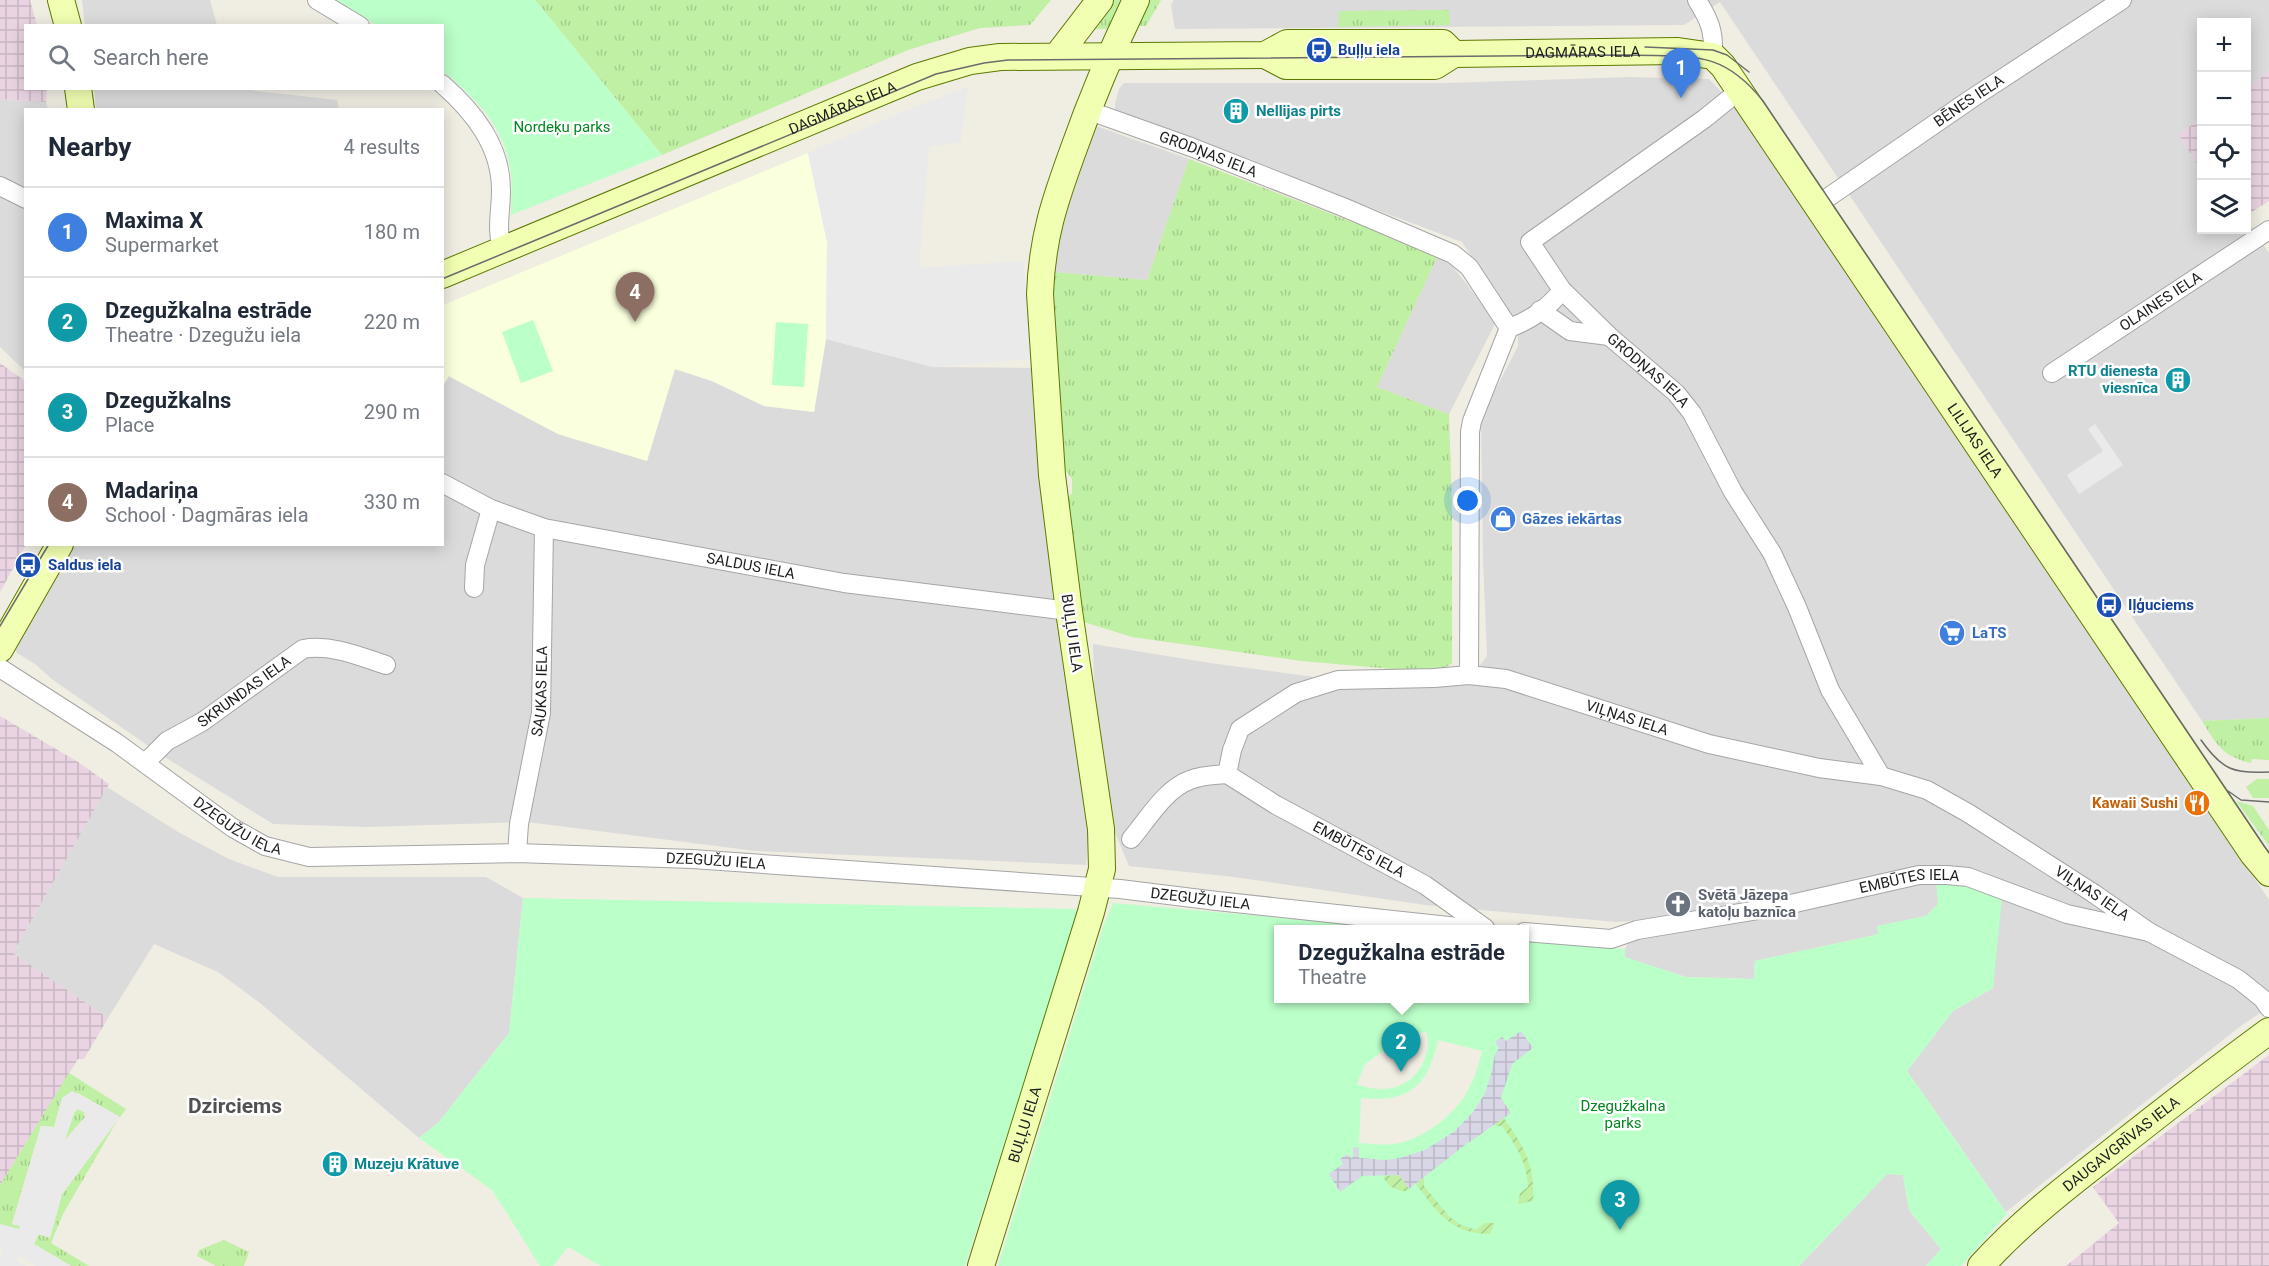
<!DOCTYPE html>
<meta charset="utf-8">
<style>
:root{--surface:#fff;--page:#f6f6f7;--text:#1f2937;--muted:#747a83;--line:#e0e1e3;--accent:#cc1b00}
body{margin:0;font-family:Roboto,sans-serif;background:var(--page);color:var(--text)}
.controls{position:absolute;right:18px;top:18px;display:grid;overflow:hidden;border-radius:0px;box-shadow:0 3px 15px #0003}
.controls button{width:54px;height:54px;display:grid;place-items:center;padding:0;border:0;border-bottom:2px solid var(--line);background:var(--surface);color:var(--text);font:30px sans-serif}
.you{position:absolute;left:1468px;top:501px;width:21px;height:21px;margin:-15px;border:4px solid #fff;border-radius:50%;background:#1a73e8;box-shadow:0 0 0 9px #1a73e833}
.badge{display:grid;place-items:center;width:39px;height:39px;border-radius:50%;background:var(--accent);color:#fff;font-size:20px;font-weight:700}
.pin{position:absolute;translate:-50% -50px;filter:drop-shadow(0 2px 3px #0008)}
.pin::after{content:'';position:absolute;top:32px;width:21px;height:18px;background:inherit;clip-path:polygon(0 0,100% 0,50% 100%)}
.popup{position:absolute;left:1274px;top:925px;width:255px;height:78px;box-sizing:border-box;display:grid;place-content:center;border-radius:0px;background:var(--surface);filter:drop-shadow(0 2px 4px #0005);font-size:20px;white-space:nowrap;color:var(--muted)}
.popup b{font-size:22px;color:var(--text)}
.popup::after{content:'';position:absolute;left:50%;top:100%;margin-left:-12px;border:12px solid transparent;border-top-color:var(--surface)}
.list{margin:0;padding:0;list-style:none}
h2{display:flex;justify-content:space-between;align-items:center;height:78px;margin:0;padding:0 24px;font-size:26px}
h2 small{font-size:20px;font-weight:400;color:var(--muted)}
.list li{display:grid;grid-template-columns:39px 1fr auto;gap:18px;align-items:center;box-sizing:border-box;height:90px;padding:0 24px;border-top:2px solid var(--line)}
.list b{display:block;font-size:22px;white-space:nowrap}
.list p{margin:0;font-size:20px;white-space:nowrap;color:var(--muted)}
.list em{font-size:20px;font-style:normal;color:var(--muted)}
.icon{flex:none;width:33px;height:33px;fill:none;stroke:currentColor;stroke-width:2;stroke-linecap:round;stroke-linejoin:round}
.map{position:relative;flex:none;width:2269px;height:1266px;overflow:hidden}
.search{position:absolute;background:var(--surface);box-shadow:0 3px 15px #0003;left:24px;top:24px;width:420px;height:66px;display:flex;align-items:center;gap:15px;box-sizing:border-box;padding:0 21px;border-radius:0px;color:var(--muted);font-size:22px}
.panel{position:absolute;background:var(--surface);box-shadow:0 3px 15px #0003;left:24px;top:108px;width:420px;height:438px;border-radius:0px}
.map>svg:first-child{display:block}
.residential{fill:#dcdbdb}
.industrial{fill:url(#industrial-grid)}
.education{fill:#faffdd}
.grass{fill:url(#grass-tufts)}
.park{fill:#bbffc9;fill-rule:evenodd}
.garden{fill:url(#garden-furrows)}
.parking{fill:#eaeaea;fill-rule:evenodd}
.plaza{fill:url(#plaza-grid)}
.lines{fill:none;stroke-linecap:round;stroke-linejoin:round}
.street-casing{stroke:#a5a5a5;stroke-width:20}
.secondary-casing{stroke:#5c7a00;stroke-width:28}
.street{stroke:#fff;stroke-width:18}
.secondary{stroke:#f1ffb2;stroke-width:26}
.tram{stroke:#6c6c6c;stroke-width:1.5}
.labels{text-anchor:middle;stroke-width:5;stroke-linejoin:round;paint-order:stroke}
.transit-label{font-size:15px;font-weight:bold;fill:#164399;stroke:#fff;text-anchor:start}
.street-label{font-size:15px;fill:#1e1e1e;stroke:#fff}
.culture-label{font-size:15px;font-weight:bold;fill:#0d838f;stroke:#fff;text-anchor:start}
.park-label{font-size:15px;fill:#00871e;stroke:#fff}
.shop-label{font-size:15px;font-weight:bold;fill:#366cbe;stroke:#fff;text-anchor:start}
.food-label{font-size:15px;font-weight:bold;fill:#c56008;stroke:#fff;text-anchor:end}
.worship-label{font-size:15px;font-weight:bold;fill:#5b616d;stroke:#fff;text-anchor:start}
.district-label{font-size:21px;font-weight:bold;fill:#515151;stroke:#fff}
</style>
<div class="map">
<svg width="2269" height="1266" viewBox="0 0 2269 1266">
<defs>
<pattern id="industrial-grid" width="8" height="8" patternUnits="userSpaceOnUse" patternTransform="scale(1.5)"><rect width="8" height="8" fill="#ead4e3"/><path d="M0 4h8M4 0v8" fill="none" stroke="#c8b6c2"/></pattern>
<pattern id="grass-tufts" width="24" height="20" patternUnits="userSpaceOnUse" patternTransform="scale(1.5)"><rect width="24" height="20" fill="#bff0a3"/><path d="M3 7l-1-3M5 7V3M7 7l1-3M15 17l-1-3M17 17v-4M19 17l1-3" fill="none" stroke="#a4cd8c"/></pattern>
<pattern id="garden-furrows" width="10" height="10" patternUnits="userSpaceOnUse" patternTransform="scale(1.5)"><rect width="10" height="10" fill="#bff0a3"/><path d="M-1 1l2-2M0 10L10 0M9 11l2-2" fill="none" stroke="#a4cd8c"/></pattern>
<pattern id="plaza-grid" width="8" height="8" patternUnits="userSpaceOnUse" patternTransform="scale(1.5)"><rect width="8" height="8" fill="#d9d7e6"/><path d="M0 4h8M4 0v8" fill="none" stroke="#bab8c5"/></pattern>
</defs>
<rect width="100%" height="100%" fill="#f0ede3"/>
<path class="residential" d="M82 0H210L217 25H85Z
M1174 0H2269V71L2247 89 2246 22H2202L2201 119 2178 134 2201 170 2202 230H2246L2247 220 2269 253V718L2202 721 1720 2 1684 25 1175 29 1171 5Z
M1631 77 1709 79 1739 110 1907 365 2269 900V1007L2242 1025 2006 1212 1907 1071 1953 1011 1993 988 1936 881 1939 904 1926 916 1877 927 1879 934 1866 937 1755 961 1754 979 1686 977 1624 957 1625 949 1630 939 1652 920 1616 922 1425 905 1234 877 1129 866 1114 830 1102 760 1094 685 1093 644 1210 663 1314 677 1350 688 1467 683 1487 656 1483 559 1481 418 1518 346V327L1462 242 1274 171 1269 167 1247 158 1115 111V104L1119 89 1124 83H1445Z
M94 89H238L337 100 339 109H96Z
M0 99 46 102 48 109 26 110 25 371 0 347Z
M1096 126 1189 159 1147 280 1054 272 1063 220Z
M1438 255 1447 259 1496 322 1449 414 1377 387Z
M826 339 933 367 1037 368 1041 462 1053 597 1089 831 1086 865 756 851 527 822 367 827 273 824 163 756 53 680 35 664 17 653 15 648 43 596 75 545 442 544V386L448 376 558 434 647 461 674 369 712 381 764 406 814 412Z
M107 787 178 832 229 859 278 877H486L523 898 509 1033 438 1123 419 1138 260 1003 218 972 154 944 108 1018 13 953Z
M1887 1174 1903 1175 1909 1210 1941 1249 1926 1266H1799Z"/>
<path class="industrial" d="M0 0H30L37 25 26 26V88L47 89 46 102 0 99Z
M2269 71V201L2247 215V89Z
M2201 119V170L2178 134Z
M0 363 25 381 26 545 0 592Z
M0 716 78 762 109 784 13 953 108 1018 84 1059H78L0 1185Z
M2269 1055V1266H2066L2119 1223 2093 1187Z"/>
<path class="education" d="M808 153 827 242 826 339 814 412 764 406 712 381 675 369 647 461 558 434 449 376 443 386V305Z"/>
<path class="grass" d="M535 0H1051L1030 25 980 28 908 50 662 155Z
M1112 0H1127L1113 29H1090Z
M1148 0H1161L1146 26H1137Z
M1449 10 1450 25 1338 27 1339 11Z
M1189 159 1438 255 1377 387 1449 414 1452 507V663L1445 668 1415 671 1302 661 1132 637 1084 622 1068 498 1072 493V479L1065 470 1054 293V272L1147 280Z
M2269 718V760L2252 759 2251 763C2222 756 2217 745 2202 721Z
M2257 779H2269V798H2253L2246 787Z
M2236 801 2253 806 2269 830V846Z
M69 1073 126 1109 120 1117 78 1093 62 1098 54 1127 41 1126 12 1224 20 1226 19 1230 0 1224V1185Z
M78 1109 84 1112 85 1117 64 1141 74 1113Z
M117 1121 63 1214 51 1243 89 1266H71L34 1244 38 1234 50 1238 62 1194Z
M224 1240 249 1252 244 1266H216L197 1256 199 1250Z"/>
<path class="park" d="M335 0H535L662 155 511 215C511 200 513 183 510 168 503 124 475 99 443 71L442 26 376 25Z
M533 320 553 371 521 383 502 332Z
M776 322 808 324 804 387 772 385Z
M1936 880 1953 881 2002 898 1993 988 1953 1011 1907 1071 2007 1214 1961 1266H1926L1941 1249 1909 1210 1903 1175 1887 1174 1799 1266H998L1103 927 1113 903 1407 929 1278 930V998H1524V940L1625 949V957L1686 977 1754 979 1755 961 1866 937 1878 934 1877 926 1926 916 1938 904ZM1426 1032C1429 1039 1428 1047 1426 1055 1416 1087 1386 1096 1357 1084L1365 1064 1405 1035ZM1438 1040 1482 1051C1473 1089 1460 1111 1426 1132 1418 1136 1409 1141 1400 1143 1386 1146 1373 1144 1359 1143L1361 1098C1409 1103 1428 1086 1438 1040Z
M523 898 1076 909 1075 923 965 1266H601L568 1247 553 1266H540L492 1190 419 1138 438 1123 509 1033Z"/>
<path class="garden" d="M1503 1117C1524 1146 1535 1164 1533 1201L1518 1204 1520 1193 1528 1187C1527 1162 1516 1146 1502 1126H1497L1495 1124Z
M1399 1175 1409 1189 1406 1191C1397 1191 1384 1185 1384 1176Z
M1424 1177V1186L1449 1216 1459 1224 1476 1230 1484 1223H1495L1490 1234C1451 1234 1437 1212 1416 1184Z"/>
<path class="parking" d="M968 87 961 142 929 147 919 268 1023 261 1033 359 933 367 826 339 827 242 808 153 914 107Z
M2095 424 2123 465 2079 494 2067 475 2103 451 2088 429Z
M72 1091 120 1117 62 1194 50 1238 39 1234 34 1244 71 1266H36L20 1256 17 1258 18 1261 26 1266H0V1257L4 1251 0 1248V1224L19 1229 20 1226 12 1224 41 1126 54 1127 62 1098ZM78 1109 84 1112 85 1117 65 1141 74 1113Z"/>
<path class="plaza" d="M1521 1031 1533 1048 1512 1064 1501 1098 1511 1113 1461 1148 1409 1189 1399 1175 1362 1176 1340 1192 1329 1174 1343 1164 1340 1159 1347 1154 1351 1158 1353 1157V1147L1359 1148V1158L1386 1160 1400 1158 1425 1150 1455 1131 1473 1112 1484 1095 1490 1078 1495 1054 1499 1048 1495 1042 1502 1037 1506 1041Z"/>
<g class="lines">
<defs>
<g id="street">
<path d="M317 0 360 26"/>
<path d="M1697 0C1710 21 1714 31 1713 56"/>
<path d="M442 84C474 112 501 146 501 190 501 211 496 229 502 250"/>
<path id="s1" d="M1740 90 1704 119 1530 242 1562 290 1609 336 1676 393 1692 413 1733 492 1772 553 1797 607 1830 690 1881 776"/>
<path id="s2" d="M1087 110 1191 147 1343 207 1453 254 1469 267 1509 328"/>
<path d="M0 186 26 199"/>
<path id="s3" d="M1817 205 1971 99 2122 0"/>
<path d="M1540 310 1570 331 1609 336"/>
<path d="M1509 328C1529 321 1550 307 1562 290"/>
<path id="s4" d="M2052 373 2269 230"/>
<path id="s5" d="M442 483 491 509 544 528 844 583 1069 611"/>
<path d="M474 588 475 565 491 509"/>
<path id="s6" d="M0 668 117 743 233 828 265 846 309 857 517 853 692 859 1120 889 1217 901 1486 930"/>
<path d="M1469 675 1470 432 1472 421 1509 328"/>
<path id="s7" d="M145 763 167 741 202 722 303 649C331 644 359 656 386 665"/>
<path id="s8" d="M1227 774 1232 750 1240 729 1296 693 1338 680 1434 678 1469 675 1506 679 1709 744 1819 768 1881 776 1927 790 1968 813 2093 893 2149 932"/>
<path id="s9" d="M1227 774 1276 805 1425 885 1485 928"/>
<path d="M1131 839C1148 819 1165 789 1190 780 1202 775 1215 775 1227 774"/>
<path id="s10" d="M517 853 519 824 541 713 544 528"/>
<path id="s11" d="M1524 932 1611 939 1637 930 1782 906 1919 875H1947L1968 877 2067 914 2149 932 2238 979 2263 999 2269 1008"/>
</g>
<g id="secondary">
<path d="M61 0 68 26"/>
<path id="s12" d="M1265 55 1286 66H1435L1454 54 1678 51 1713 56 1723 66 2253 854 2269 873"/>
<path d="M1057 56 1100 0"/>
<path d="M78 88 81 110"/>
<path id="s13" d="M442 275 917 77 970 61 1000 57 1265 55 1287 43H1443L1454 54"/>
<path d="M0 649 60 544"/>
<path id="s14" d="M981 1266 1091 912 1102 869 1101 829 1069 611 1052 475 1040 294C1042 237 1055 200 1074 148 1092 97 1113 48 1136 0"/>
<path id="s15" d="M1981 1266C2018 1225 2061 1191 2105 1157 2159 1114 2213 1072 2269 1031"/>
</g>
</defs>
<use href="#street" class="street-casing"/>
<use href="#secondary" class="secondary-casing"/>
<use href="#street" class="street"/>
<use href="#secondary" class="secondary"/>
<path class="tram" d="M1645 47 1713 50 1727 55 1749 72
M442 279 936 74 984 63 1008 60 1631 55C1690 57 1722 49 1763 101L2269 853
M0 626 49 544
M2201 740C2222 770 2234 774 2269 772
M2228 791 2241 800 2269 802"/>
</g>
<defs>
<symbol id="bus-disc" viewBox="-11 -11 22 22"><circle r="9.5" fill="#1a4fb4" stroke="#fff"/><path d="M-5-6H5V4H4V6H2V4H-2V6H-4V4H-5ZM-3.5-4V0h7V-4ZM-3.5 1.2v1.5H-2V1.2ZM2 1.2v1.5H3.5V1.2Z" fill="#fff"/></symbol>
<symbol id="building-disc" viewBox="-11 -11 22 22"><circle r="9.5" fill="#0f9aa8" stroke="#fff"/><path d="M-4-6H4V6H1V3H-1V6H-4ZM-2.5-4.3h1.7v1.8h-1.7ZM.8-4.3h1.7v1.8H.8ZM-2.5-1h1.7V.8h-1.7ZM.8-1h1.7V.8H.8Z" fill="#fff"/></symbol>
<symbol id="shop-disc" viewBox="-11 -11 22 22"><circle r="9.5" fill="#3f7fe0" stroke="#fff"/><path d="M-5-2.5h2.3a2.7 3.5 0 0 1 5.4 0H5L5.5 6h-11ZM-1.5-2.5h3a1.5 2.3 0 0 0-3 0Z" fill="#fff"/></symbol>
<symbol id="supermarket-disc" viewBox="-11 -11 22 22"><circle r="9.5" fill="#3f7fe0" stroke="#fff"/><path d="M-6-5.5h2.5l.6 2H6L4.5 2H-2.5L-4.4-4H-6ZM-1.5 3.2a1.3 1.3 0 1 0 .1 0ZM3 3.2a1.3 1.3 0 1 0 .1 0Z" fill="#fff"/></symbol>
<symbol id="restaurant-disc" viewBox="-11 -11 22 22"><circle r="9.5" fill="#e8710a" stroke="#fff"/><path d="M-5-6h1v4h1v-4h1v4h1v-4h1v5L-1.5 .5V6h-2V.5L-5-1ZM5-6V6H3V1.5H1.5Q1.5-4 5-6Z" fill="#fff"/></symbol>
<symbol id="church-disc" viewBox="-11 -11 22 22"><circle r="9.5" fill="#6b7280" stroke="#fff"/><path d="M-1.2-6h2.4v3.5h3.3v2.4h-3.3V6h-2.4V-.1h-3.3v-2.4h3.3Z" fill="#fff"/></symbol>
</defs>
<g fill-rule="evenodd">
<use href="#bus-disc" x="1304" y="35" width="30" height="30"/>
<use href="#building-disc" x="1221" y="96" width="30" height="30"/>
<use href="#building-disc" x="2163" y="365" width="30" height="30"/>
<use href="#shop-disc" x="1488" y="504" width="30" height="30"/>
<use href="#bus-disc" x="13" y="550" width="30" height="30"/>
<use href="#bus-disc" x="2094" y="590" width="30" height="30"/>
<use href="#supermarket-disc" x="1937" y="618" width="30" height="30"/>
<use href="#restaurant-disc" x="2182" y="788" width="30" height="30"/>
<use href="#church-disc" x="1663" y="889" width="30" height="30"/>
<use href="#building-disc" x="320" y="1149" width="30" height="30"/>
</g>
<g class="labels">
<g class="transit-label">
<text x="1338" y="55">Buļļu iela</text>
<text x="48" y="570">Saldus iela</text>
<text x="2128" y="610">Iļģuciems</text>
</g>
<g class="street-label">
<text dy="5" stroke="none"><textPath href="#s12" startOffset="324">DAGMĀRAS IELA</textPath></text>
<text dy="5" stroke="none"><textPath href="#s3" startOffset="184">BĒNES IELA</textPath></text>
<text dy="5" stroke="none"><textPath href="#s13" startOffset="434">DAGMĀRAS IELA</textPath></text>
<text dy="5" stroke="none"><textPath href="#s2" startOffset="129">GRODŅAS IELA</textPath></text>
<text dy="5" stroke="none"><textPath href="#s4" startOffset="130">OLAINES IELA</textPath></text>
<text dy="5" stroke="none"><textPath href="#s1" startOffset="435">GRODŅAS IELA</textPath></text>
<text dy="5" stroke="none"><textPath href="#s12" startOffset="920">LILIJAS IELA</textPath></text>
<text dy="5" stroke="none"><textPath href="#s5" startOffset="322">SALDUS IELA</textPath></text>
<text transform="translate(1072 633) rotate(82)" y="5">BUĻĻU IELA</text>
<text dy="5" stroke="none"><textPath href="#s7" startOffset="123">SKRUNDAS IELA</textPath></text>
<text dy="5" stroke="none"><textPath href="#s10" startOffset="164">SAUKAS IELA</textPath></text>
<text dy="5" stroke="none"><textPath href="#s8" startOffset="453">VIĻŅAS IELA</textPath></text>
<text dy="5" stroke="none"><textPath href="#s6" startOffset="286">DZEGUŽU IELA</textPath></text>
<text dy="5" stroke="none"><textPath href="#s9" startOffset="152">EMBŪTES IELA</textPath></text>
<text dy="5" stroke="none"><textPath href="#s6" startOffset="772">DZEGUŽU IELA</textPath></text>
<text dy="5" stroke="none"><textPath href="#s11" startOffset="392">EMBŪTES IELA</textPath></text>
<text dy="5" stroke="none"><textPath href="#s8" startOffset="957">VIĻŅAS IELA</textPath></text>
<text dy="5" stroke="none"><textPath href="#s6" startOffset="1258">DZEGUŽU IELA</textPath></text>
<text dy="5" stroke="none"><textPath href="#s14" startOffset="148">BUĻĻU IELA</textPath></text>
<text dy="5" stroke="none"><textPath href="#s15" startOffset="186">DAUGAVGRĪVAS IELA</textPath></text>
</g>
<g class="culture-label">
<text x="1256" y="116">Nellijas pirts</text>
<text x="2158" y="376" text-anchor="end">RTU dienesta<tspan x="2158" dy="17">viesnīca</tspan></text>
<text x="354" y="1169">Muzeju Krātuve</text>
</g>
<g class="park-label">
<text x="562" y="132">Nordeķu parks</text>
<text x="1623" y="1111">Dzegužkalna<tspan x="1623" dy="17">parks</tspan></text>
</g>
<g class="shop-label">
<text x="1522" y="524">Gāzes iekārtas</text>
<text x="1972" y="638">LaTS</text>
</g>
<g class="food-label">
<text x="2178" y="808">Kawaii Sushi</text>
</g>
<g class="worship-label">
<text x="1698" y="900">Svētā Jāzepa<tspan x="1698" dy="17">katoļu baznīca</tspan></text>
</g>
<g class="district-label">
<text x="235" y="1113">Dzirciems</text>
</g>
</g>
</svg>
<div class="controls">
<button>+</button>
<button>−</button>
<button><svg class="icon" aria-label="locate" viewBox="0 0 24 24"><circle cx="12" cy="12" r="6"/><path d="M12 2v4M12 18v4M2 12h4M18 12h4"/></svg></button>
<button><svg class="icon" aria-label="layers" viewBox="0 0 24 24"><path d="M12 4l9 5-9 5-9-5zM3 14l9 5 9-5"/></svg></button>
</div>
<div class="you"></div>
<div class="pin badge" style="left:1681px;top:98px;background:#3f7fe0">1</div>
<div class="pin badge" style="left:1401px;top:1072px;background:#0f9aa8">2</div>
<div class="popup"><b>Dzegužkalna estrāde</b>Theatre</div>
<div class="pin badge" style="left:1620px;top:1230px;background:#0f9aa8">3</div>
<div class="pin badge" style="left:635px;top:322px;background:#8d6e63">4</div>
<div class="search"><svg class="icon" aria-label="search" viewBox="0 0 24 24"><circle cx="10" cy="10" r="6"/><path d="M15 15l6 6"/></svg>Search here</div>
<section class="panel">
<h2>Nearby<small>4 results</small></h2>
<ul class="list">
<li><span class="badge" style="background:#3f7fe0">1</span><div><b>Maxima X</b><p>Supermarket</p></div><em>180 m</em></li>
<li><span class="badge" style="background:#0f9aa8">2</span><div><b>Dzegužkalna estrāde</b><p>Theatre · Dzegužu iela</p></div><em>220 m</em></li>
<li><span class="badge" style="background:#0f9aa8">3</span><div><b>Dzegužkalns</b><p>Place</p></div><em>290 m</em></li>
<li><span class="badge" style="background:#8d6e63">4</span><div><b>Madariņa</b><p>School · Dagmāras iela</p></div><em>330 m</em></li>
</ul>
</section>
</div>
